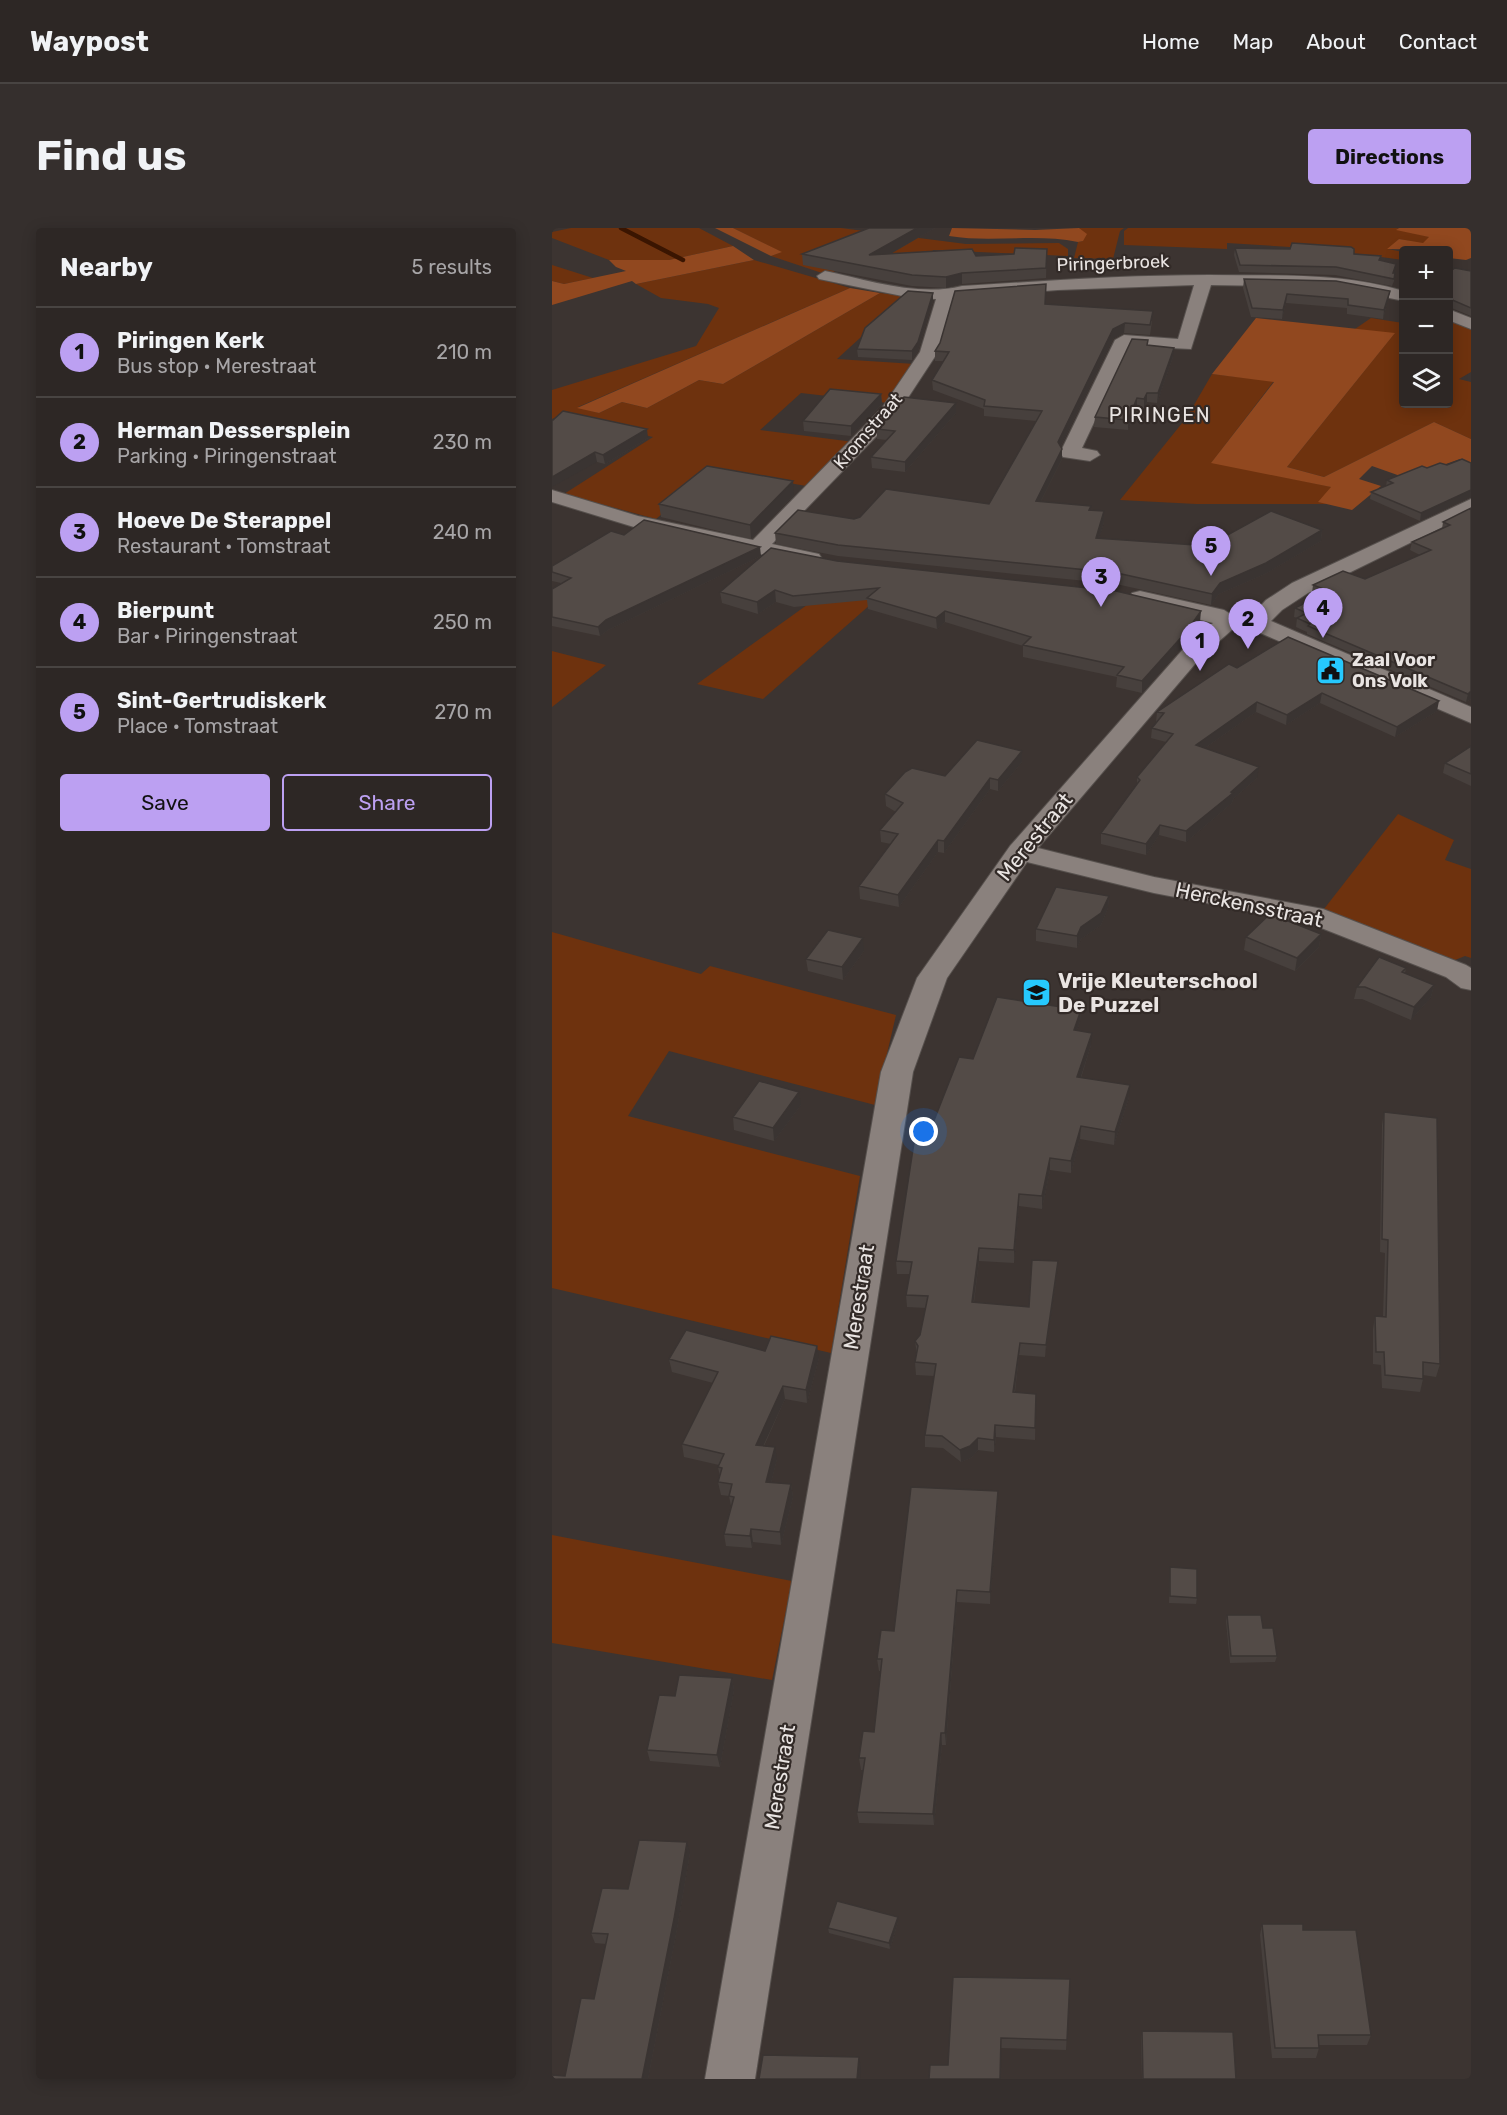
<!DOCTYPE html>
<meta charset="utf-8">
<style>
:root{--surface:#2d2725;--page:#352f2d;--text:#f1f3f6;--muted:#a7a5a7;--line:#484442;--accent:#bca0f2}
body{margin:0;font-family:Rubik,sans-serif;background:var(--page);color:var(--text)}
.controls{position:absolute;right:18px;top:18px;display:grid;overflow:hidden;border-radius:6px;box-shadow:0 3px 15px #0003}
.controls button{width:54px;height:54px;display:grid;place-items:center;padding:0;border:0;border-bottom:2px solid var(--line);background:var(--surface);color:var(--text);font:30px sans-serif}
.you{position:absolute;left:372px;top:904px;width:21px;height:21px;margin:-15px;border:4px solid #fff;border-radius:50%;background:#1a73e8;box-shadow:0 0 0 9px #1a73e833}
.badge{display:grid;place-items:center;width:39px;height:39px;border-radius:50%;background:var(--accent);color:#111;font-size:20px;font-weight:700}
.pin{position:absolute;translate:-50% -50px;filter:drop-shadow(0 2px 3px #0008)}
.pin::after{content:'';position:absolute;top:32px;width:21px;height:18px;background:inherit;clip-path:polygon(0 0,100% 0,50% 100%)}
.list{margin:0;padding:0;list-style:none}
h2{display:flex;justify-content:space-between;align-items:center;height:78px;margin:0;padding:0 24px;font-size:26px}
h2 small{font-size:20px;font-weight:400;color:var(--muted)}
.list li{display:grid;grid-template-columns:39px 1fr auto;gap:18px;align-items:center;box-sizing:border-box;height:90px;padding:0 24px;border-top:2px solid var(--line)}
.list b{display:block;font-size:22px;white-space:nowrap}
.list p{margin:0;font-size:20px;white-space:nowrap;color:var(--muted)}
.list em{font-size:20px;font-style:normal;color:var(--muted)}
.actions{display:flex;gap:12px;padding:18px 24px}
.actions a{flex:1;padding:14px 0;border:2px solid var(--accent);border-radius:6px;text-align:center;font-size:21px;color:var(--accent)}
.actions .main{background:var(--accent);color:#111}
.icon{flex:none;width:33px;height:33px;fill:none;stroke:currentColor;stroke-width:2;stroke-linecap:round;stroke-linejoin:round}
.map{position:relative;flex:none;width:919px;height:1851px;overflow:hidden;border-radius:6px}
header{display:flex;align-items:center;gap:36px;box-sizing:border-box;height:84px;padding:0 30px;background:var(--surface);border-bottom:2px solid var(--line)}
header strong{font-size:28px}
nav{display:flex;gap:33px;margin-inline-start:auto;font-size:21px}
.intro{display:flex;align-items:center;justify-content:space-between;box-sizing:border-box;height:144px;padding:0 36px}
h1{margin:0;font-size:42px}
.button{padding:15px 27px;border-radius:6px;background:var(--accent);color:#111;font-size:21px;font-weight:700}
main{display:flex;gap:36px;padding:0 36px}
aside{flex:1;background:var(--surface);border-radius:6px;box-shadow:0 3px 15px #0003}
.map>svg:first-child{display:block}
.green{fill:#6e320e}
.forest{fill:#91481f}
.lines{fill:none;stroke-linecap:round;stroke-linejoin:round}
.stream{stroke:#3a1501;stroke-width:4.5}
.minor-casing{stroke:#56504d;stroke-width:2}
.minor{fill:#8a817d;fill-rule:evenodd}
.wall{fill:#47403d}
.shaded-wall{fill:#3a3432}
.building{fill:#534b47;stroke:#3a3432;stroke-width:1.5}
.labels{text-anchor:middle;stroke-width:4.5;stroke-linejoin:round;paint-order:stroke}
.far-street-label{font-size:18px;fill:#e9e4e2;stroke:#322a27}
.far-poi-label{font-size:18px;font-weight:bold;fill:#e9e4e2;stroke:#322a27;text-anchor:start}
.far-quarter-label{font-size:20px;letter-spacing:1.5px;fill:#e9e4e2;stroke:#322a27}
.street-label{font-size:21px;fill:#e9e4e2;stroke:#322a27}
.poi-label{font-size:21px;font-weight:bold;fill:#e9e4e2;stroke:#322a27;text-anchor:start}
</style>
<header>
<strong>Waypost</strong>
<nav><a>Home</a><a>Map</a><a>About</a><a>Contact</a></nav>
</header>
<div class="intro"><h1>Find us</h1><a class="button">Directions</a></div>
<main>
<aside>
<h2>Nearby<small>5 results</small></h2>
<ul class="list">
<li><span class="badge">1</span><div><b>Piringen Kerk</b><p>Bus stop · Merestraat</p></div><em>210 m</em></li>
<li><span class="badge">2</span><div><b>Herman Dessersplein</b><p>Parking · Piringenstraat</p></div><em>230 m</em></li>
<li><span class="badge">3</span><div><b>Hoeve De Sterappel</b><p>Restaurant · Tomstraat</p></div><em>240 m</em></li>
<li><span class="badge">4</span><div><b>Bierpunt</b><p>Bar · Piringenstraat</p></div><em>250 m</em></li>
<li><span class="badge">5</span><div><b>Sint-Gertrudiskerk</b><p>Place · Tomstraat</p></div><em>270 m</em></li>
</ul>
<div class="actions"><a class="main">Save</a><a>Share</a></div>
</aside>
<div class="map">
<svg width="919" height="1851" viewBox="0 0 919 1851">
<rect width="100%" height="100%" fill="#3c3431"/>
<path class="green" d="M19 0H147L181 18 117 32H57L0 10V4Z
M181 0H289L414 16 507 15 516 21V28L381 22 376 32 313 26 276 47 219 28 229 24Z
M527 0H572L568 3 561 31 522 30 526 14 531 13Z
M576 0H847L845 1 878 9 871 16 847 11 836 21 851 24V32L770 21 675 15V21L572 17V3Z
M202 32 298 60 26 179 47 185 70 174 95 180 147 152 171 156 328 65 354 68 285 131 363 136 336 175 249 165 208 202 302 214 260 259 163 242 104 291 12 266 101 209 7 188 0 191V162L144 118 167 80 156 76 109 70 84 56Z
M0 37 41 50 12 56 0 53Z
M819 90 851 95 852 176H896L897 91 919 100V144L907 151 919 154V211L882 194 772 249 735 239 842 106 803 101Z
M660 146 722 153 660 234 780 259 767 274 777 276H644L568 272 635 189Z
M305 341 327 369 211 471 145 456Z
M0 423 54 437 0 479Z
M846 586 902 612 893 632 919 641V730L913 728 903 732 772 681Z
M0 704 149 746 158 738 344 787 323 877 117 823 76 888 308 948 279 1125 0 1060Z
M0 1307 240 1353 220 1452 0 1415Z"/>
<path class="forest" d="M163 0H181L230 24 219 28Z
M400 0 483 2 527 0 535 6 531 13 526 14C484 5 440 15 397 8Z
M847 0H919V30L914 32 897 30 896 22 835 21 847 11 871 15 877 9 844 2Z
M181 18 202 32 84 56 80 53 0 77V53L12 56 74 43 64 39 57 32H117Z
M298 60 328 65 171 156 147 152 95 180 70 174 47 185 25 180Z
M704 90 843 105 735 239 772 249 882 194 919 211V236L908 231 854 250 820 238 807 251 829 258 800 282 766 274 779 259 659 235 722 154 660 146Z"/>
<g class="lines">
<path class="stream" d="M69 0 131 32"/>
<defs>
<path id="minor" d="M273 43C316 52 366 69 410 58 492 53 575 47 657 47 723 48 787 44 852 63V73L783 59 659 57 639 121 578 118 530 220 545 223 548 227 538 233 511 229 508 225 563 112 572 107 626 111 642 57 506 62 401 70 386 124 344 188 220 316 267 326 270 331 267 336 259 337 82 299 0 274V262L86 288 201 312 330 180 368 124 384 71 360 70 267 51 265 48Z
M896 81 919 90V101L896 92Z
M919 271V285L756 365 730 382 719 393 919 479V495L701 402 681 401 649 429 486 620 602 649 771 681 914 737 919 740V762L909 760 894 749 754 694 602 665 475 634 395 750 361 844 203 1851H153L329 844 365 750 458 618 633 419 661 395 580 375 577 370 580 365 588 363 672 382 680 387 699 388 714 372 740 355Z"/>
</defs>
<use href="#minor" class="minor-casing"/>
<use href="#minor" class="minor"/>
</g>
<path class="wall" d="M317 0H383L338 26 424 28 462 26 495 21 494 50 410 56 394 60 360 58 251 37 250 26Z
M683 20 802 26 828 32 843 45 842 53 840 58 783 47 687 44 682 27Z
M919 43V88L897 79V44Z
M692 51 838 63 836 72 831 91 795 86V80L734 75 730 91 699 89 691 60Z
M381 65V73L366 123 360 132 306 129 305 121Z
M493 76 600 93 598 107 572 105 561 111 509 218 510 231 489 273 539 282 552 294 547 310 643 317 770 302 769 313 713 346 667 366 659 377 564 356 286 328 224 316 223 305 302 291 437 276 484 193 432 188V181L381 162 380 152 391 133H383V123Z
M596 118 621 129 605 175 595 174 592 181 585 180 576 202 542 199 543 189Z
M329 166 330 176 299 208 252 203 251 193Z
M404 185 353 244 320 240 319 229 335 212 325 211V201Z
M0 193 96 210 53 236 45 234Z
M919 235V269L868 293 818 271 819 264 834 258 835 252 875 240Z
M242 267 199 311 109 289 107 276Z
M919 280V471L914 474 755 406V404L744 399 745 390 742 389 743 380 767 368 760 365 761 357 813 351 868 327 858 322 860 314 890 301 891 294Z
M72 307 209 328 285 333 648 394 633 416 590 465 564 459 565 449 471 429V418L393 394 385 401 316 381 315 372 242 379 224 374 206 386 170 375 168 364 209 328 56 402 48 408 0 398V361L9 355 0 353V338Z
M685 440 885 483 843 509 768 475 734 497 704 484 653 520 705 550 681 571 680 575 634 614 607 607 594 627 549 616V605L585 556V549L614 514 599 510 600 500 605 494H604L605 484Z
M919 518V558L891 545 893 535Z
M470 523V534L446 563 438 561 392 625 386 624 347 679 308 671 307 658 339 616 329 614 328 602 344 584 334 578 333 566 393 548Z
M557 668 556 680 549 697 529 711 525 720 484 713V701Z
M769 706 767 719 743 743 692 722 694 709Z
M312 723 291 752 256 743 254 731Z
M854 740 853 745 882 757 879 769 859 792 810 771H802L805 759Z
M529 782 528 794 525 802 539 817 529 850 577 869 562 917 528 911 519 945 498 942 490 981 467 978 462 1035 427 1033 422 1074 477 1079 506 1033 505 1046 493 1129 467 1127 463 1164 484 1166 483 1212 444 1209 442 1224 426 1222 419 1230 409 1234 391 1220 373 1219V1207L382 1148 364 1147 363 1134 365 1127 363 1113 368 1107 374 1080 355 1079 354 1067 358 1046H345L344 1033 381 895 421 831Z
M249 877 222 913 182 902 181 889Z
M832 884 888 1136 884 1149 871 1147V1151L868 1164 830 1160 829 1137 821 1136V1101L823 1088H831L833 1025 828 1024 830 897Z
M213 1123 267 1130 255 1175 233 1171 212 1218 225 1231 219 1255 239 1256 241 1269 229 1317 201 1314 200 1320 174 1318 172 1306 179 1278 177 1268 169 1267 166 1254 168 1249 166 1239 167 1237 132 1229 130 1216 161 1155 120 1144 117 1131Z
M446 1263V1276L438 1376 405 1374 394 1517H390L382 1597 307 1595 305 1584 311 1542H309L307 1530 322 1504 329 1443H327L325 1431 342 1403Z
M618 1339 645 1370 644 1376 617 1375Z
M675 1387 711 1400 725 1428 723 1434 678 1435 674 1393Z
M180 1450 182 1462 168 1539 98 1533 95 1522 123 1468Z
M138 1625 125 1701 96 1851H0L13 1848 42 1771 54 1716 43 1715 39 1705 76 1661Z
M346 1694 338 1721 277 1705 276 1700Z
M710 1696 751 1702 819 1807 815 1817H767V1820L764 1830H720L708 1707Z
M518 1751 514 1822 449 1820 396 1837Z
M590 1803 684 1851H590L589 1813Z"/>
<path class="shaded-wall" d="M365 0H383L318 38 317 27Z
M410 45V56L394 60V49Z
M838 63 836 72 831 91 832 82Z
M381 65V73L366 123 360 132V123Z
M735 66 734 75 730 91 731 82Z
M573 95 572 105 561 111 506 224V214L561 101Z
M622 120 621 129 605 175 606 165Z
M595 165V174L592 181V171Z
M329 166 330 176 299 208V198Z
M585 170V180L576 202V192Z
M404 175V185L353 244V234Z
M95 201 96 210 53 236 51 227Z
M510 221V231L484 283V273Z
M43 224 45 234 0 259V249Z
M241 253 242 267 199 311 198 297Z
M919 262V269L868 293 869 285Z
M552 283V294L544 321V310Z
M770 302 769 313 713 346 667 366 659 377 660 366 668 355Z
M208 319 209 328 56 402 48 408 46 399 54 392Z
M223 362 224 374 206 386 205 374Z
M393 383V394L385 401 384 390Z
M649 383 648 394 633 416 590 465V453Z
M919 463V471L914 474 916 466Z
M770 465 768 475 734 497 735 487Z
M887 473 885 483 843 509 845 499Z
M705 474 704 484 643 527 644 517Z
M470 523V534L446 563V552Z
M707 539 705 550 681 571 680 575 634 614V603Z
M438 550V561L392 625V613Z
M608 597 607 607 594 627V616Z
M386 612V624L347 679 346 667Z
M557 668 556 680 549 697 529 711 525 720V708L529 699Z
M769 706 767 719 743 743 745 730Z
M311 710 312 723 291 752 290 739Z
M882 757 879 769 859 792 862 779Z
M529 782 528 794 521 814 522 802Z
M540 805 539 817 525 861V849Z
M578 857 577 869 562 917 563 904Z
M247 864 249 877 222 913 221 900Z
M529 898 528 911 519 945V933Z
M498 930V942L490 981V968Z
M467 966V978L462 1035V1022Z
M427 1020V1033L420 1086V1074Z
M506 1033 505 1046 493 1129 494 1117Z
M468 1115 467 1127 461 1176V1164Z
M265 1118 267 1130 255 1175 254 1162Z
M231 1158 233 1171 206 1229 204 1217Z
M443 1197 444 1209 442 1224V1212Z
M426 1210V1222L419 1230 409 1234 408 1222Z
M223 1219 225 1231 216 1267 214 1254Z
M239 1256 241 1269 229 1317 228 1304Z
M446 1263V1276L438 1376V1364Z
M199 1301 201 1314 200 1320 198 1308Z
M405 1362V1374L394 1517 393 1505Z
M180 1450 182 1462 168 1539 165 1527Z
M389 1505 390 1517 382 1597 381 1586Z
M135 1614 138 1625 125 1701 96 1851H90Z
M346 1689V1694L338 1721 337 1715Z
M307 1829 309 1839 308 1851H305Z"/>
<path class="building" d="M317 0H365L317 27 420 21 424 28 462 26 463 20 495 21 494 40 410 45 394 49 360 47 250 26Z
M740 15 799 19 802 21V26L829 28 827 32 844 36 841 45H843L842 51 784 39 688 37 683 20 738 21Z
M903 40 919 43V80L898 71 897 72V44Z
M692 51 784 53 838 63 832 82 796 77V71L735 66 731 82 700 80Z
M494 56 493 76 601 83 598 97 573 95 561 101 506 214 510 221 484 273 539 278 537 282 552 283 544 310 643 317 644 314 661 315 719 283 770 302 714 335 668 355 660 366 565 345 286 317 223 305 246 282 302 291 308 289 334 261 437 276 490 183 432 178 433 172 380 152 397 124 383 123 388 115 403 63Z
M356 63 381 65 366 114 360 123 305 121 313 100Z
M580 111 596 112 595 117 622 120 606 165H595L592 171 585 170 576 192 543 189Z
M278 161 329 166 299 198 251 193Z
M352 169 404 175 353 234 319 229 343 203 325 201Z
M11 183 95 201 51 227 43 224 0 249V193Z
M910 231 919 235V262L869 285 819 264 841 255 835 252 870 238 875 240 888 235 895 237Z
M155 238 241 253 198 297 107 276Z
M919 280V463L916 466 756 398 758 396 745 390 755 385 743 380 777 363 761 357 791 343 813 351 879 322 860 314 898 297 891 294Z
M92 292 208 319 54 392 46 399 0 389V361L19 350 0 344V338L59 303 72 307Z
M219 320 285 333 564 363 649 383 634 404 590 453 565 447 572 439 471 417 479 409 393 383 384 390 315 370 327 360 241 368 223 362 205 374 168 364Z
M736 409 887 473 845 499 770 465 735 487 705 474 644 517 707 539 679 564 681 565 634 603 608 597 594 616 549 605 588 552 585 549 621 506 600 500 612 485 605 484 677 436 685 440Z
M425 512 470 523 446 552 438 550 392 613 386 612 346 667 307 658 346 606 328 602 351 575 333 566 353 544 360 540 393 548Z
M919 518V546L893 535Z
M504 659 557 668 549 685 529 699 525 708 484 701Z
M718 686 769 706 745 730 694 709Z
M276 702 311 710 290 739 254 731Z
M827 729 854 740 850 744 882 757 862 779 813 759H805Z
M445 769 529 782 522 802 540 805 525 849 578 857 563 904 529 898 519 933 498 930 490 968 467 966 462 1022 427 1020 420 1074 477 1079 480 1032 506 1033 494 1117 468 1115 461 1164 484 1166 483 1200 443 1197 442 1212 426 1210 418 1218 408 1222 390 1208 373 1207 384 1136 363 1134 366 1118 363 1113 368 1107 376 1068 354 1067 360 1034 344 1033 365 895H381L407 829 421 831Z
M207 853 247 864 221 900 181 889Z
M832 884 885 890 888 1136 871 1134V1151L833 1147 832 1124H824L823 1088 834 1089 836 1012 830 1011Z
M134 1102 213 1123 219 1108 265 1118 254 1162 231 1158 204 1217 223 1219 214 1254 239 1256 228 1304 199 1301 198 1308 172 1306 182 1269 177 1268 180 1256 166 1254 170 1240 166 1239 172 1226 130 1216 166 1144 117 1131Z
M359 1259 446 1263 438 1364 405 1362 393 1505H389L381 1586 305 1584 313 1530H307L311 1503 322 1504 330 1431H325L329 1402 342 1403Z
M618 1339 645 1341V1370L618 1368Z
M675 1387H709L711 1400H721L725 1428H679Z
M127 1447 180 1450 165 1527 95 1522 107 1467 123 1468Z
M87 1612 135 1614 122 1691 90 1851H0V1847L13 1848 29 1770 42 1771 56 1706 39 1705 50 1660 76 1661Z
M285 1673 346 1689 337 1715 276 1700Z
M710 1696H751V1702H804L819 1807H766L767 1820H723Z
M401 1749 518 1751 515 1812 449 1810 448 1851H377L378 1837H396Z
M590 1803 681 1804 684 1851H591Z
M211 1827 307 1829 305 1851H207Z"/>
<defs>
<symbol id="civic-square" viewBox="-11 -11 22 22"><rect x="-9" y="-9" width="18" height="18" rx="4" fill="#26c9fe" stroke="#322a27"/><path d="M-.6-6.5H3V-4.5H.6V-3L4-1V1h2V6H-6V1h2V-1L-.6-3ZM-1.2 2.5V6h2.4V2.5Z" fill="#111"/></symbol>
<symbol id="school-square" viewBox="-11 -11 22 22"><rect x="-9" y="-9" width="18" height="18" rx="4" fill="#26c9fe" stroke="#322a27"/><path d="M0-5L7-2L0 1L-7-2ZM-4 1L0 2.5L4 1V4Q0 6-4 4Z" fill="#111"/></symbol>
</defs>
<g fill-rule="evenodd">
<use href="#civic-square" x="762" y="426" width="33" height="33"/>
<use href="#school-square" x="468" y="748" width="33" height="33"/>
</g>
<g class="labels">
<g class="far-street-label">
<text transform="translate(561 35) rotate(-2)" y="6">Piringerbroek</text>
<text transform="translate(316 203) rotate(-49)" y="6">Kromstraat</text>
</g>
<g class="far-poi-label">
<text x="800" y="438">Zaal Voor<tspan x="800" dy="21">Ons Volk</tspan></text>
</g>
<g class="far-quarter-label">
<text x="608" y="194">PIRINGEN</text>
</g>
<g class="street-label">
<text transform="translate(483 609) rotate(-51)" y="7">Merestraat</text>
<text transform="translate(697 677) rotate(12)" y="7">Herckensstraat</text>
<text transform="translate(307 1069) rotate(-81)" y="7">Merestraat</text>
<text transform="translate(228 1549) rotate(-81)" y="7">Merestraat</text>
</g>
<g class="poi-label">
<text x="506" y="760">Vrije Kleuterschool<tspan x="506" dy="24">De Puzzel</tspan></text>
</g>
</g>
</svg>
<div class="controls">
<button>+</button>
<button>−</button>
<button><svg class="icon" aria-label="layers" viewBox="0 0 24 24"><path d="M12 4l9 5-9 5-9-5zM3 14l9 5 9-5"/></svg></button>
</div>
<div class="you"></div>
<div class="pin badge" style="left:648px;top:443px">1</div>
<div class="pin badge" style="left:696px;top:421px">2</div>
<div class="pin badge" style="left:549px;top:379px">3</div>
<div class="pin badge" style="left:771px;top:410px">4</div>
<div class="pin badge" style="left:659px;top:348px">5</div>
</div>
</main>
